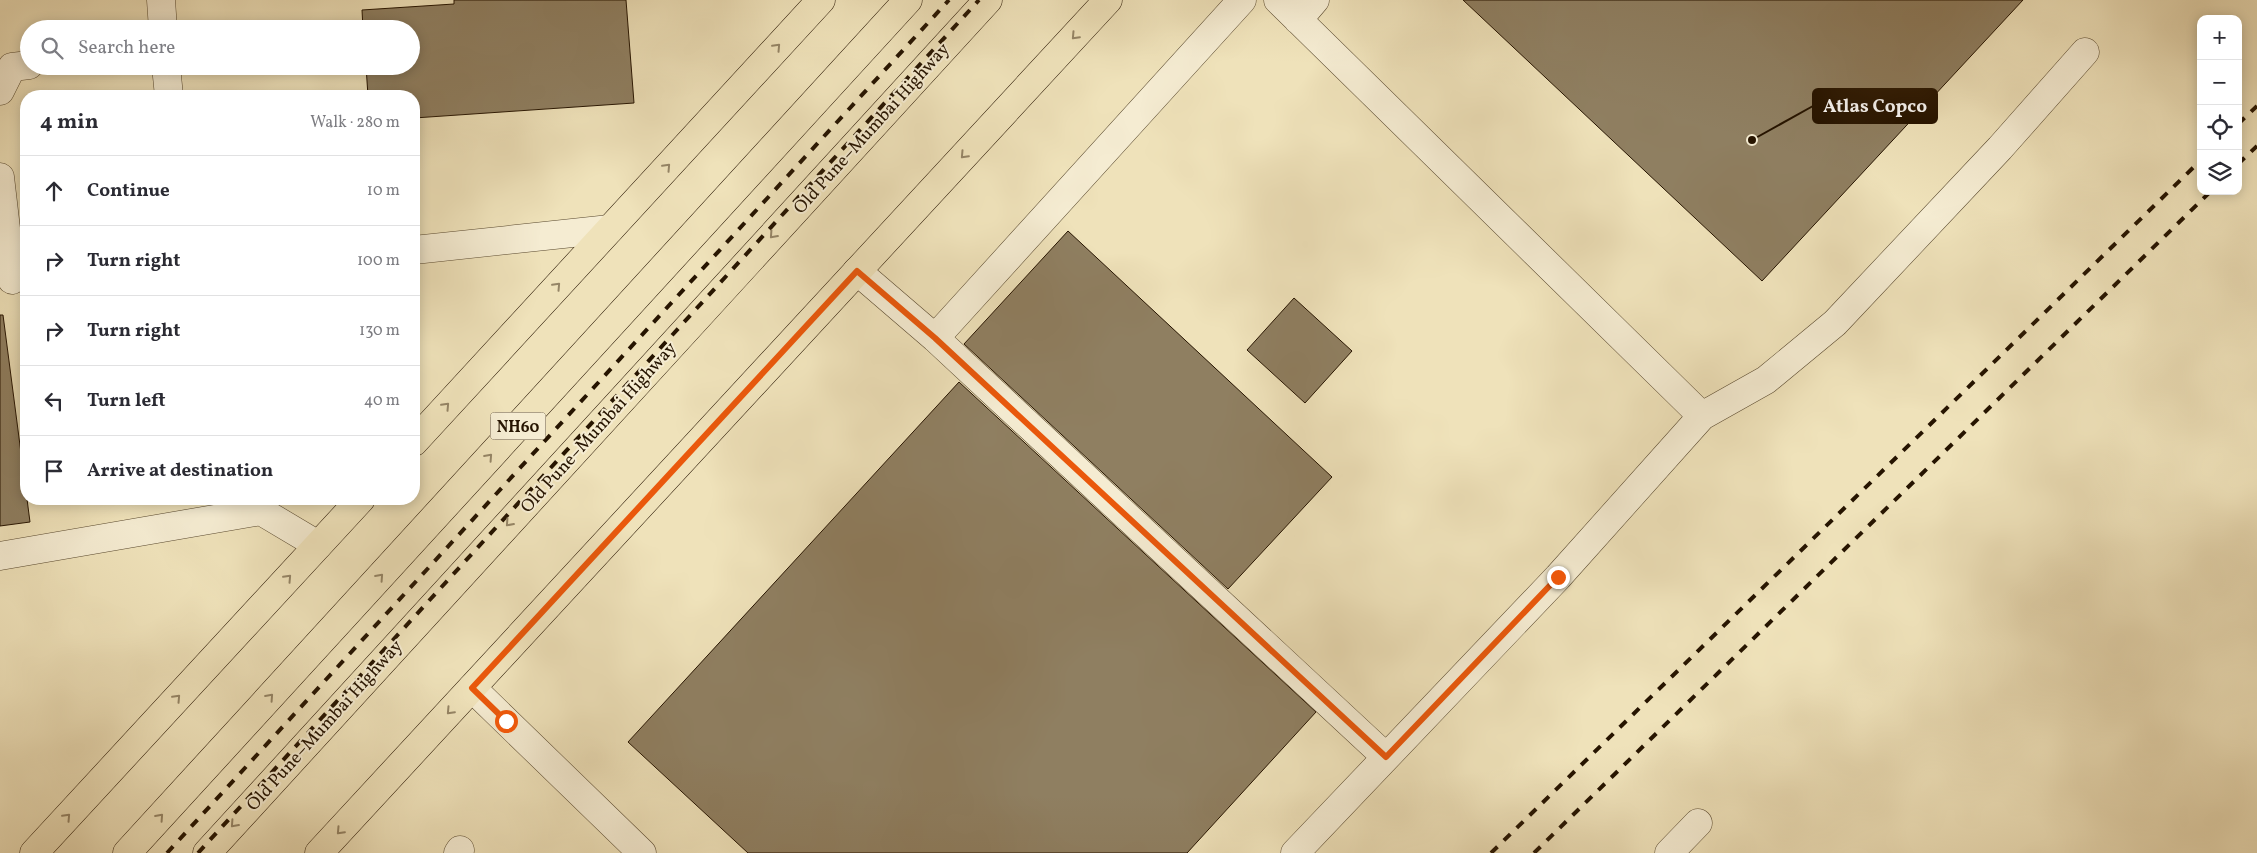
<!DOCTYPE html>
<meta charset="utf-8">
<style>
:root{--surface:#fff;--page:#f7f7f7;--text:#2b2b33;--muted:#7c7c81;--line:#e1e1e2}
body{margin:0;font-family:Vollkorn,serif;background:var(--page);color:var(--text)}
.controls{position:absolute;right:15px;top:15px;display:grid;overflow:hidden;border-radius:10px;box-shadow:0 2px 12px #0003}
.controls button{width:45px;height:45px;display:grid;place-items:center;padding:0;border:0;border-bottom:1px solid var(--line);background:var(--surface);color:var(--text);font:25px sans-serif}
.stop{position:absolute;width:15px;height:15px;margin:-11px;border:4px solid #ea580c;border-radius:50%;background:#fff}
.stop.end{background:#ea580c;border-color:#fff;box-shadow:0 1px 5px #0008}
.list{margin:0;padding:0;list-style:none}
h2{display:flex;justify-content:space-between;align-items:center;height:65px;margin:0;padding:0 20px;font-size:21px}
h2 small{font-size:16px;font-weight:400;color:var(--muted)}
.list li{display:grid;grid-template-columns:32px 1fr auto;gap:15px;align-items:center;box-sizing:border-box;height:70px;padding:0 20px;border-top:1px solid var(--line)}
.list b{display:block;font-size:19px;white-space:nowrap}
.list em{font-size:16px;font-style:normal;color:var(--muted)}
.icon{flex:none;width:28px;height:28px;fill:none;stroke:currentColor;stroke-width:2;stroke-linecap:round;stroke-linejoin:round}
.map{position:relative;flex:none;width:2257px;height:853px;overflow:hidden}
.search{position:absolute;background:var(--surface);box-shadow:0 2px 12px #0003;left:20px;top:20px;width:400px;height:55px;display:flex;align-items:center;gap:12px;box-sizing:border-box;padding:0 18px;border-radius:28px;color:var(--muted);font-size:19px}
.panel{position:absolute;background:var(--surface);box-shadow:0 2px 12px #0003;left:20px;top:90px;width:400px;height:415px;border-radius:20px}
.map>svg:first-child{display:block}
.building{fill:#8f7f61;stroke:#261400}
.lines{fill:none;stroke-linecap:round;stroke-linejoin:round}
.minor-casing{stroke:#58482e;stroke-width:29}
.major-casing{stroke:#261400;stroke-width:29}
.highway-casing{stroke:#261400;stroke-width:29}
.minor{stroke:#f5ecd2;stroke-width:28}
.major{stroke:#efe2ba;stroke-width:28}
.highway{stroke:#efe2ba;stroke-width:28}
.rail{stroke:#261400;stroke-width:4;stroke-dasharray:9 9;stroke-linecap:butt}
.oneway{stroke:#958566}
.route{stroke:#ea580c;stroke-width:6}
.labels{text-anchor:middle;stroke-width:4;stroke-linejoin:round;paint-order:stroke}
.shield{fill:#f5ecd2;stroke:#64553f;stroke-width:1}
.shield-label{font-size:16px;font-weight:bold;fill:#261400}
.street-label{font-size:18px;fill:#261400;stroke:#f5ecd2}
.leader{fill:none;stroke:#261400;stroke-width:2}
.callout-dot{fill:#261400;stroke:#f5ecd2;stroke-width:2}
.callout{fill:#261400;stroke:#261400;stroke-width:2}
.callout-label{font-size:19px;text-anchor:middle;font-weight:bold;fill:#fff}
</style>
<div class="map">
<svg width="2257" height="853" viewBox="0 0 2257 853">
<rect width="100%" height="100%" fill="#efe2ba"/>
<filter id="stains"><feTurbulence type="fractalNoise" baseFrequency=".004" numOctaves="4"/><feColorMatrix values="0 0 0 0 .2 0 0 0 0 .09 0 0 0 0 .02 0 0 0 .5 -.17"/></filter>
<radialGradient id="worn" r=".72"><stop offset=".6" stop-color="#630" stop-opacity="0"/><stop offset="1" stop-color="#630" stop-opacity=".3"/></radialGradient>
<path class="building" d="M454 0H626L634 103 414 118V96H368L366 66H411V29H363L362 10 454 4Z
M1463 0H2023L1762 281Z
M1068 231 1332 477 1228 589 964 344Z
M1294 298 1352 351 1305 403 1247 350Z
M0 315H3L30 522 0 526Z
M959 382 1316 712 1187 853H748L628 742Z
M60 499H93L60 503Z"/>
<g class="lines">
<defs>
<path id="minor" d="M161 0 163 29
M1278 0 1702 416
M1298 20 1315 0
M166 66 169 96
M0 91 12 67 29 65
M0 177 12 280
M414 250 610 229
M857 271 935 338 1386 757
M935 338 1242 0
M0 556 261 511 318 545
M472 688 642 853
M458 853 460 850
M1295 853 1558 577 1702 416 1766 380 1835 323 2000 148 2085 52
M1669 853 1698 823"/>
<path id="major" d="M414 442 821 0
M34 853 361 499
M319 853 1108 0"/>
<path id="highway" d="M127 853 908 0
M207 853 988 0"/>
</defs>
<use href="#minor" class="minor-casing"/>
<use href="#major" class="major-casing"/>
<use href="#highway" class="highway-casing"/>
<use href="#minor" class="minor"/>
<use href="#major" class="major"/>
<use href="#highway" class="highway"/>
<path class="rail" d="M2238 124 2257 106
M2238 164 2257 146
M167 853 949 0
M198 853 979 0
M1491 853 2201 160
M1534 853 2211 191"/>
</g>
<defs><path id="oneway-chevron" d="M-2-3.5L2.5 0L-2 3.5" fill="none" stroke-width="1.6" stroke-linecap="round" stroke-linejoin="round" transform="scale(1.25)"/></defs>
<g class="oneway">
<use href="#oneway-chevron" transform="translate(1075 36) rotate(133)"/>
<use href="#oneway-chevron" transform="translate(777 47) rotate(-47)"/>
<use href="#oneway-chevron" transform="translate(964 155) rotate(133)"/>
<use href="#oneway-chevron" transform="translate(667 167) rotate(-47)"/>
<use href="#oneway-chevron" transform="translate(773 235) rotate(132)"/>
<use href="#oneway-chevron" transform="translate(557 286) rotate(-47)"/>
<use href="#oneway-chevron" transform="translate(446 406) rotate(-47)"/>
<use href="#oneway-chevron" transform="translate(489 457) rotate(-48)"/>
<use href="#oneway-chevron" transform="translate(509 523) rotate(132)"/>
<use href="#oneway-chevron" transform="translate(380 577) rotate(-48)"/>
<use href="#oneway-chevron" transform="translate(288 578) rotate(-47)"/>
<use href="#oneway-chevron" transform="translate(270 697) rotate(-48)"/>
<use href="#oneway-chevron" transform="translate(177 698) rotate(-47)"/>
<use href="#oneway-chevron" transform="translate(450 711) rotate(133)"/>
<use href="#oneway-chevron" transform="translate(67 817) rotate(-47)"/>
<use href="#oneway-chevron" transform="translate(160 817) rotate(-48)"/>
<use href="#oneway-chevron" transform="translate(234 824) rotate(132)"/>
<use href="#oneway-chevron" transform="translate(340 831) rotate(133)"/>
</g>
<g class="lines">
<path class="route" d="M506 721 472 688 857 271 935 338 1386 757 1558 577"/>
</g>
<g class="labels">
<rect class="shield" x="490.5" y="412.5" width="55" height="27" rx="4"/>
<g class="shield-label">
<text x="518" y="432">NH60</text>
</g>
<g class="street-label">
<text transform="translate(871 128) rotate(-48)" y="6">Old Pune–Mumbai Highway</text>
<text transform="translate(598 427) rotate(-48)" y="6">Old Pune–Mumbai Highway</text>
<text transform="translate(324 725) rotate(-48)" y="6">Old Pune–Mumbai Highway</text>
</g>
</g>
<path class="leader" d="M1752 140L1813 106"/>
<circle class="callout-dot" cx="1752" cy="140" r="5"/>
<rect class="callout" x="1813" y="89" width="124" height="34" rx="5"/>
<g class="callout-label">
<text x="1875" y="112">Atlas Copco</text>
</g>
<rect width="100%" height="100%" filter="url(#stains)"/>
<rect width="100%" height="100%" fill="url(#worn)"/>
</svg>
<div class="controls">
<button>+</button>
<button>−</button>
<button><svg class="icon" aria-label="locate" viewBox="0 0 24 24"><circle cx="12" cy="12" r="6"/><path d="M12 2v4M12 18v4M2 12h4M18 12h4"/></svg></button>
<button><svg class="icon" aria-label="layers" viewBox="0 0 24 24"><path d="M12 4l9 5-9 5-9-5zM3 14l9 5 9-5"/></svg></button>
</div>
<div class="stop" style="left:506px;top:721px"></div>
<div class="stop end" style="left:1558px;top:577px"></div>
<div class="search"><svg class="icon" aria-label="search" viewBox="0 0 24 24"><circle cx="10" cy="10" r="6"/><path d="M15 15l6 6"/></svg>Search here</div>
<section class="panel">
<h2>4 min<small>Walk · 280 m</small></h2>
<ul class="list">
<li><svg class="icon" aria-label="ahead" viewBox="0 0 24 24"><path d="M12 20V5M6 11l6-6 6 6"/></svg><div><b>Continue</b></div><em>10 m</em></li>
<li><svg class="icon" aria-label="right" viewBox="0 0 24 24"><path d="M7 20v-9h11M14 6l5 5-5 5"/></svg><div><b>Turn right</b></div><em>100 m</em></li>
<li><svg class="icon" aria-label="right" viewBox="0 0 24 24"><path d="M7 20v-9h11M14 6l5 5-5 5"/></svg><div><b>Turn right</b></div><em>130 m</em></li>
<li><svg class="icon" aria-label="left" viewBox="0 0 24 24"><path d="M17 20v-9H6M10 6l-5 5 5 5"/></svg><div><b>Turn left</b></div><em>40 m</em></li>
<li><svg class="icon" aria-label="arrive" viewBox="0 0 24 24"><path d="M6 21V4h12l-3 4 3 4H6"/></svg><div><b>Arrive at destination</b></div></li>
</ul>
</section>
</div>
